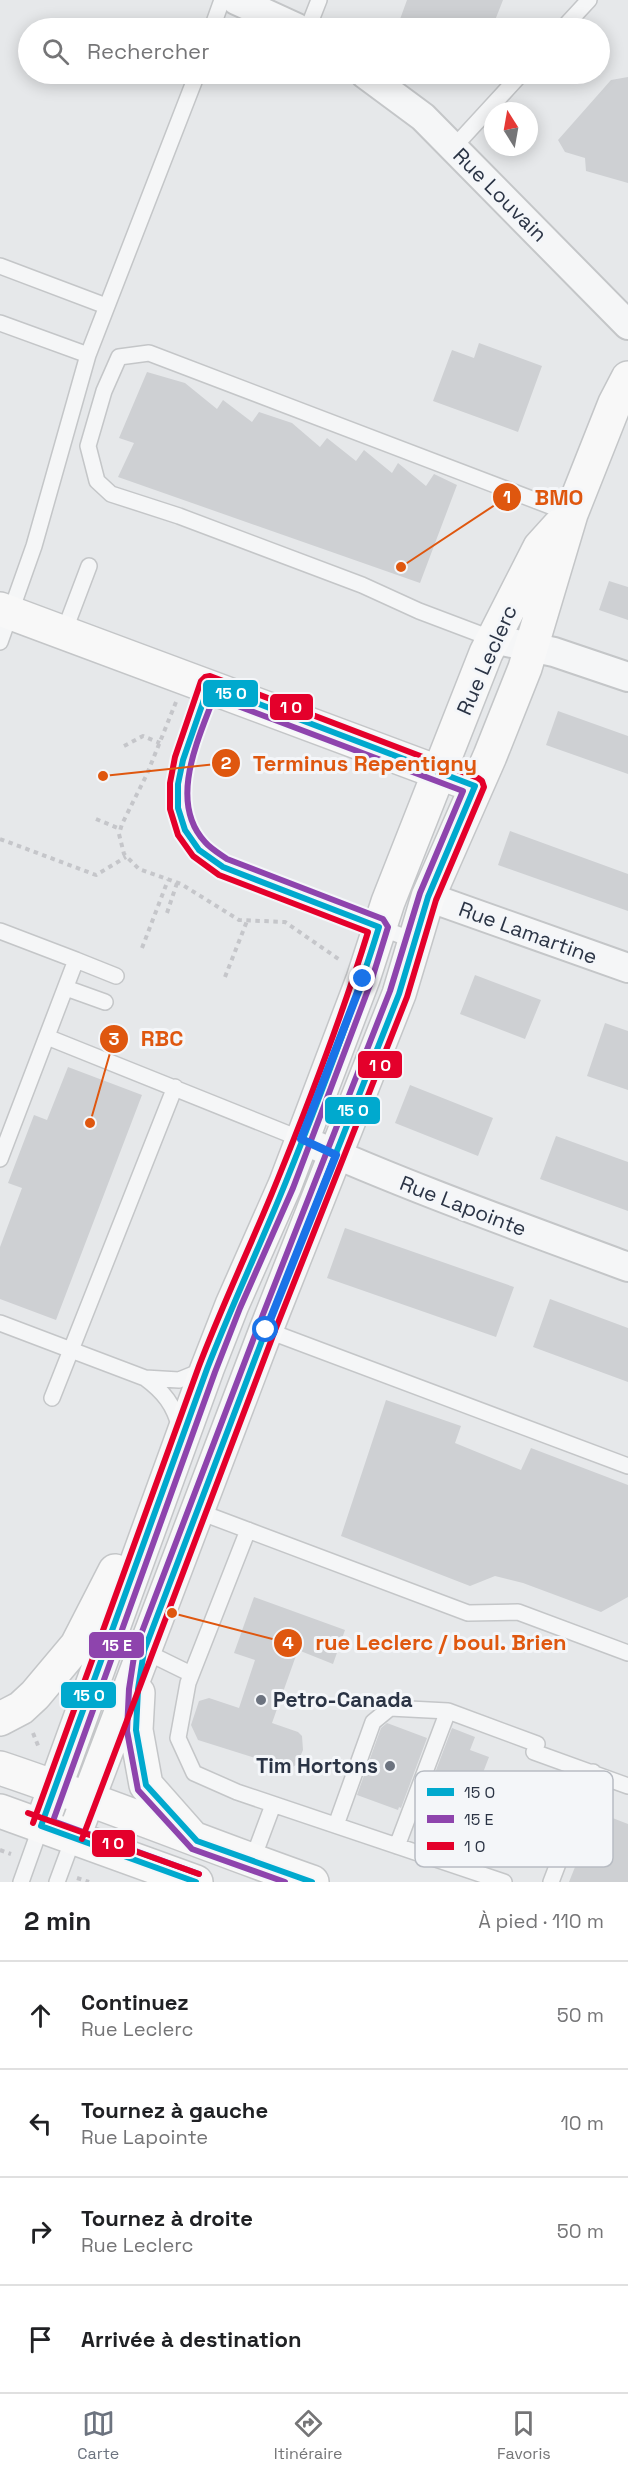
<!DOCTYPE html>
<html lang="fr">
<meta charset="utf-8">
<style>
:root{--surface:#fff;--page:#f6f6f6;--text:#202124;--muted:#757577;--line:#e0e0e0;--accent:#6c737f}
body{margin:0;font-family:"Space Grotesk",sans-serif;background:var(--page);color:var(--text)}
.compass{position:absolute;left:484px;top:102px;width:54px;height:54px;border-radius:50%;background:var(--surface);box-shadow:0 3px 15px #0003;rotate:349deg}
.stop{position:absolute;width:18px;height:18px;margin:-14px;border:4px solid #1a73e8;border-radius:50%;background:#fff}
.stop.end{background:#1a73e8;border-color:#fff;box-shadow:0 2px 6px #0008}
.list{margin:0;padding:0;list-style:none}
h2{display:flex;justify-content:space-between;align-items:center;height:78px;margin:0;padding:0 24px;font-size:26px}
h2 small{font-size:20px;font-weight:400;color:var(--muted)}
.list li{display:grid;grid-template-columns:39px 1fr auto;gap:18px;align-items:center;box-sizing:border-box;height:108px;padding:0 24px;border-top:2px solid var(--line)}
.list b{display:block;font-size:22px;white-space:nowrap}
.list p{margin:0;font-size:20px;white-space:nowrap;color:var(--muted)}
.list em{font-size:20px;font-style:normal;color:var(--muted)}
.icon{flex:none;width:33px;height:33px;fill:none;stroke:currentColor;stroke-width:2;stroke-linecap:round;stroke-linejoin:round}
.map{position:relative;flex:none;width:628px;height:1882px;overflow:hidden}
.search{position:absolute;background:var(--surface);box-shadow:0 3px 15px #0003;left:18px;right:18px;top:18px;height:66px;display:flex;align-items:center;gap:15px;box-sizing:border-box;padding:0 21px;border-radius:33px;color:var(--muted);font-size:22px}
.sheet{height:510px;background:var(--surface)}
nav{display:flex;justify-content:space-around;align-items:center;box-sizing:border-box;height:84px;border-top:2px solid var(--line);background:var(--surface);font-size:16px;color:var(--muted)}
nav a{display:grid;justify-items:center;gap:3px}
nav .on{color:var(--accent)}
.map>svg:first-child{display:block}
.building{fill:#ced0d3}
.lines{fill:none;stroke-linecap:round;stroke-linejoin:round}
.lane-casing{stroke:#c4c6c8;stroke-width:18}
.street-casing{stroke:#c4c6c8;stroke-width:32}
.secondary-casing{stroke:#c4c6c8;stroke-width:36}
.path{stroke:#c5c6ca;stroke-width:4;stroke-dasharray:4.5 4.5;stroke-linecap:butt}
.lane{stroke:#f5f6f7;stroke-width:15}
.street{stroke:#f5f6f7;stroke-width:28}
.secondary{stroke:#f8f8f8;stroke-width:33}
.bus-1-casing{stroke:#f4f6f9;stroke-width:10}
.bus-2-casing{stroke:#f4f6f9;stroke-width:10}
.bus-3-casing{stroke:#f4f6f9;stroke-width:10}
.bus-1{stroke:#00a9ce;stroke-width:6}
.bus-2{stroke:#8e44ad;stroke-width:6}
.bus-3{stroke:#e4002b;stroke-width:6}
.route{stroke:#1a73e8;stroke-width:8}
.poi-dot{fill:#6c737f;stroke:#f4f6f9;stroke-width:2}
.labels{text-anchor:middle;stroke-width:6;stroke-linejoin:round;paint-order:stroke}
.street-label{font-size:21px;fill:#2b3445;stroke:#f4f6f9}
.poi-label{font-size:21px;font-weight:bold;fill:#2b3445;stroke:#f4f6f9;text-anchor:start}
.key{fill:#f4f6f9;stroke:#b8bcc3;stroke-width:1.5}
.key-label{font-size:16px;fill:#2b3445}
.leader{fill:none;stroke:#df570f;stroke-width:2}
.callout-dot{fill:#df570f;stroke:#f4f6f9;stroke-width:2}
.mark-label{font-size:18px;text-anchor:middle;font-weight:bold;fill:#fff}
.callout-label{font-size:22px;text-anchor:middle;font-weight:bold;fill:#df570f;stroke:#f4f6f9;stroke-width:6;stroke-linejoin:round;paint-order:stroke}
.line-badge{stroke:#f4f6f9;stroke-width:2}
.badge-label{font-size:16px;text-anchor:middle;font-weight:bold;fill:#fff}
</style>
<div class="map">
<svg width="628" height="1882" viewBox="0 0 628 1882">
<rect width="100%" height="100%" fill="#e6e8ea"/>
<path class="building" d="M407 0H503L492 28H416L399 22Z
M628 77V183L586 171 585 158 565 152 558 140 611 80Z
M479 343 542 366 518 432 433 401 452 350 474 358Z
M147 372 185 383 217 409 223 400 252 422 259 412 292 423 320 447 327 438 356 461 364 450 392 473 398 463 426 486 434 474 457 485 420 583 118 477 134 443 119 438Z
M609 581 628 587V620L599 610Z
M558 711 628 736V774L546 745Z
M510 831 628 874V911L498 865Z
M475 975 541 1000 525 1039 460 1014Z
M605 1023 628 1031V1090L587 1076Z
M68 1067 142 1095 56 1320 0 1299V1247L22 1188 8 1183 34 1115 47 1120Z
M410 1085 493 1118 478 1156 395 1123Z
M556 1136 628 1162V1211L540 1179Z
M345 1228 514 1287 496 1337 327 1278Z
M550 1299 628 1328V1382L533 1347Z
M386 1400 461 1426 455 1443 521 1470 531 1448 628 1485V1597L601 1612 523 1583 495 1576 470 1586 341 1536Z
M254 1597 345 1630 333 1664 298 1650 272 1723 298 1732 302 1736 303 1750 297 1764 290 1769 198 1740 191 1725 199 1701 209 1698 239 1708 255 1660 234 1653Z
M387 1723 427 1738 401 1808 399 1807 398 1810 357 1795 381 1728Z
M452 1728 475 1737 470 1750 489 1757 461 1830 419 1815Z
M597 1812 628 1824V1882H569Z"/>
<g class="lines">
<defs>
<path id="lane" d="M212 28 222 0
M308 28 319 0
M563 28 589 0
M453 148 521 74
M0 266 106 306
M0 323 88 355
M64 632 89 566
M493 639 419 611 362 585 179 516 111 494 97 481 88 446 104 391 119 357 149 353 571 514
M0 642 34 546 88 355 197 74
M209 685C187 749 145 825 223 867L415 941
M0 931 76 960 0 1159
M76 960 116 976
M66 988 105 1002
M47 1037 301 1139
M0 1323 145 1378C164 1392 174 1405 180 1428
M266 1330 628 1466
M145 1378 179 1380 206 1369
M52 1398 175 1087
M197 1511 468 1613 518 1612 628 1653
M248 1530 188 1683 178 1738 194 1773 237 1792 504 1882
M144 1651 191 1674
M534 1752 628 1786
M336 1825 373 1722 390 1708 448 1711 537 1744
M397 1846 448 1711
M252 1861 273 1805
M21 1882 41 1826
M57 1882 74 1836
M551 1882 593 1772"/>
<path id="street" d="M236 0 297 28
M365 74 423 117 628 325
M493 639 554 652 628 677
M428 897 628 968
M301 1139C408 1187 518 1226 628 1267"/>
<path id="secondary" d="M0 609 459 780
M138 1693 136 1730 146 1785 191 1836
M0 1719 21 1708 35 1695 77 1645 115 1571
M0 1768C105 1803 207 1845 312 1882
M0 1811 196 1882
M41 1826 207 1369 232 1305 285 1185 363 979 388 902 486 653 540 547 559 526
M74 1836 266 1330 399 994 428 897 490 756 525 668 571 514 615 403 628 378"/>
</defs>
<use href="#lane" class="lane-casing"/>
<use href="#street" class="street-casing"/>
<use href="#secondary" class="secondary-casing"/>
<path class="path" d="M176 702 147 774 122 824 119 834 124 854 139 869 181 884 239 920 285 922 340 960
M124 746 143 736 160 743
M96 819 120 829
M0 839 96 875 126 857
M167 913 177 883
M142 948 168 880
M225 977 247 921
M33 1733 39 1748
M0 1850 11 1854
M77 1878 89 1882"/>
<use href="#lane" class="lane"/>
<use href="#street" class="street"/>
<use href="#secondary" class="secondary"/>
<defs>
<path id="bus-1" d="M196 1882 41 1826 207 1369C231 1307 260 1246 285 1184 319 1100 352 1014 379 927L223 867 199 850 185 830 178 808V784L183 760 209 685 475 786 428 897 399 994 266 1330 144 1651 138 1689 136 1730 146 1785 197 1841 312 1882"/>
<path id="bus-2" d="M199 1874 53 1821 215 1372 240 1308 293 1188 371 982 388 927 383 919 227 859C220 854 211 849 205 842 168 802 198 740 214 697L463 791 420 893 390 991 258 1327 135 1650 129 1689 127 1731 138 1790 192 1849 285 1882"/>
<path id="bus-3" d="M28 1813 199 1874
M33 1823 199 1366C223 1303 252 1243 277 1181 310 1100 342 1016 368 932L219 875 193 856 178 835 170 809V783L175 757 201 681 205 677 210 676 478 778 482 781 484 787 436 900 407 997 274 1333 82 1839"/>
</defs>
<use href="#bus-1" class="bus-1-casing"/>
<use href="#bus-2" class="bus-2-casing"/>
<use href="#bus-3" class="bus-3-casing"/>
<use href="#bus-1" class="bus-1"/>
<use href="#bus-2" class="bus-2"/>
<use href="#bus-3" class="bus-3"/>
</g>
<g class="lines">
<path class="route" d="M266 1330 336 1155 301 1139 363 979"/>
</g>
<g class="poi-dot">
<circle cx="261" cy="1700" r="6"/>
<circle cx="390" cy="1766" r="6"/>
</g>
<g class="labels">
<g class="street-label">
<text transform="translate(500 195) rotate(45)" y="7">Rue Louvain</text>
<text transform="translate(487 660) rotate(-66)" y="7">Rue Leclerc</text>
<text transform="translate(528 933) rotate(20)" y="7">Rue Lamartine</text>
<text transform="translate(463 1206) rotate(21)" y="7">Rue Lapointe</text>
</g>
<g class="poi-label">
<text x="273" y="1707">Petro-Canada</text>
<text x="378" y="1773" text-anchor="end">Tim Hortons</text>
</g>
</g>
<rect x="415" y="1771" width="198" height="96" rx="9" class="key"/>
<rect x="427" y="1788" width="27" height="8" fill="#00a9ce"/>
<rect x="427" y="1815" width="27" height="8" fill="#8e44ad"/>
<rect x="427" y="1842" width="27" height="8" fill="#e4002b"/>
<g class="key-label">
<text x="464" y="1798">15 O</text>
<text x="464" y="1825">15 E</text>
<text x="464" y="1852">1 O</text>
</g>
<path class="leader" d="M401 567L507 497M103 776L226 763M90 1123L114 1039M172 1613L288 1643"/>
<g class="callout-dot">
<circle cx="401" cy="567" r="6"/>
<circle cx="103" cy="776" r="6"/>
<circle cx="90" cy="1123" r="6"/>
<circle cx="172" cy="1613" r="6"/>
<circle cx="507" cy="497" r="15"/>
<circle cx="226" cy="763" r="15"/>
<circle cx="114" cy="1039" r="15"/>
<circle cx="288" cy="1643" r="15"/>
</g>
<g class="mark-label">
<text x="507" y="503">1</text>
<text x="226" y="769">2</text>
<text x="114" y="1045">3</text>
<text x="288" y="1649">4</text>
</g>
<g class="callout-label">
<text x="559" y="505">BMO</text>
<text x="365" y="771">Terminus Repentigny</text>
<text x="162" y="1046">RBC</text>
<text x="441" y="1650">rue Leclerc / boul. Brien</text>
</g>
<g class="line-badge">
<rect x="202" y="679" width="57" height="29" rx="6" fill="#00a9ce"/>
<rect x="269" y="693" width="45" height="28" rx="6" fill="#e4002b"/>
<rect x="357" y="1050" width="46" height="29" rx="6" fill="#e4002b"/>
<rect x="324" y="1096" width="57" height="29" rx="6" fill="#00a9ce"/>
<rect x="88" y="1631" width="57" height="28" rx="6" fill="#8e44ad"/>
<rect x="60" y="1681" width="57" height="28" rx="6" fill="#00a9ce"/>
<rect x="91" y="1829" width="45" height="29" rx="6" fill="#e4002b"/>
</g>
<g class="badge-label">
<text x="231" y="699">15 O</text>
<text x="291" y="713">1 O</text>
<text x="380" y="1071">1 O</text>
<text x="353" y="1116">15 O</text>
<text x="117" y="1651">15 E</text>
<text x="89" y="1701">15 O</text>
<text x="113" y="1849">1 O</text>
</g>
</svg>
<svg class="compass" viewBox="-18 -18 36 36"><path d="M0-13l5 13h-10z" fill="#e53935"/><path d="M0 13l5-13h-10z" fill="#757577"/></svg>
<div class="stop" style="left:266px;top:1330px"></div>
<div class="stop end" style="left:363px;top:979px"></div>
<div class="search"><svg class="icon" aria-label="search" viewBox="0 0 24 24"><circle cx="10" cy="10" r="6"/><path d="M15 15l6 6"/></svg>Rechercher</div>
</div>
<section class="sheet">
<h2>2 min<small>À pied · 110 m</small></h2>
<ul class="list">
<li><svg class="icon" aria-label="ahead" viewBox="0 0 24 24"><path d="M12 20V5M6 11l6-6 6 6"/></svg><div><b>Continuez</b><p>Rue Leclerc</p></div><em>50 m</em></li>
<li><svg class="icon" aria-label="left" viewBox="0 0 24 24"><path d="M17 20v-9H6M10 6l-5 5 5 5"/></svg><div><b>Tournez à gauche</b><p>Rue Lapointe</p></div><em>10 m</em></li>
<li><svg class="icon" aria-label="right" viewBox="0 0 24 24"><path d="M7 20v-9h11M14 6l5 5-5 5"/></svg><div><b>Tournez à droite</b><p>Rue Leclerc</p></div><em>50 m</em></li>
<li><svg class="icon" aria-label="arrive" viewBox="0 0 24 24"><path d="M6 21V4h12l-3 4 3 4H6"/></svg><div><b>Arrivée à destination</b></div></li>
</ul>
</section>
<nav>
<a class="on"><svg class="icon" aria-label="map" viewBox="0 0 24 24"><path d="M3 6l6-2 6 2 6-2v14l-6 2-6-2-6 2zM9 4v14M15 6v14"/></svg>Carte</a>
<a><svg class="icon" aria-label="directions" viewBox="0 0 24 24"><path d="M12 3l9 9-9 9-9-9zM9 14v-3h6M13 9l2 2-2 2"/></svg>Itinéraire</a>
<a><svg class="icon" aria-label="saved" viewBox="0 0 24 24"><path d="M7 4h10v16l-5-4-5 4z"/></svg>Favoris</a>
</nav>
